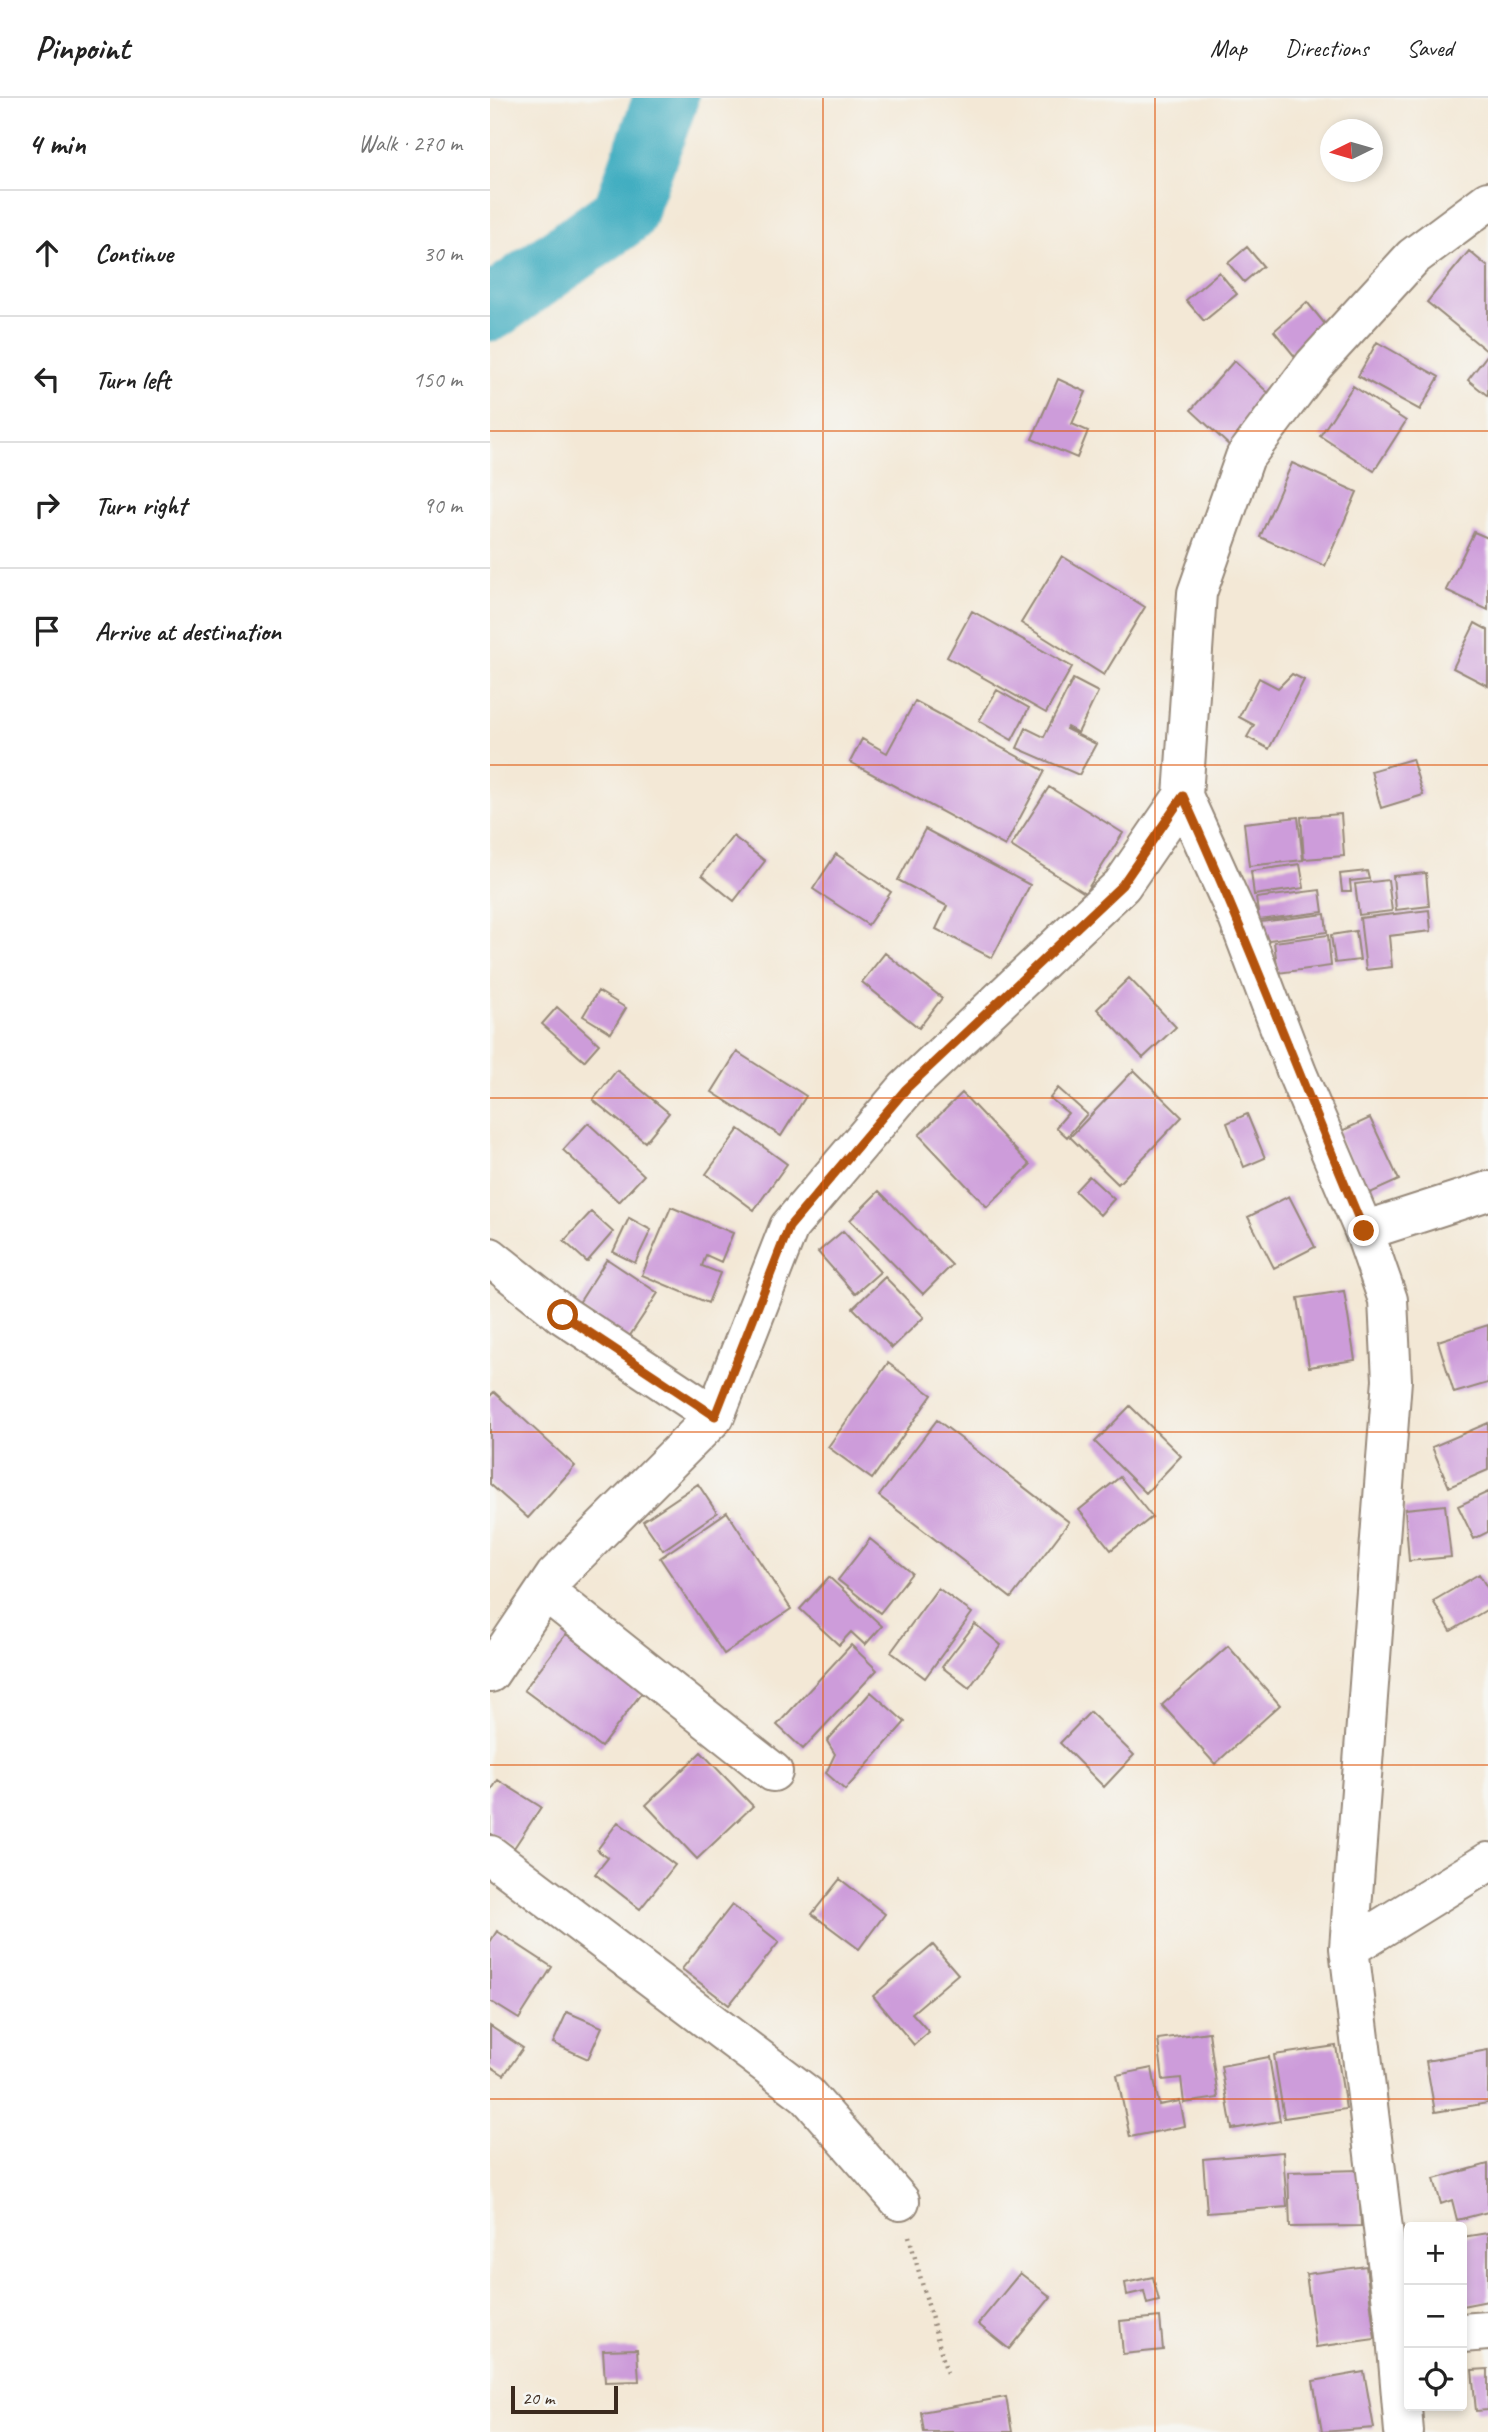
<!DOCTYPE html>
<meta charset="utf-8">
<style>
:root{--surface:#fff;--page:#f2f2f2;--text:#222;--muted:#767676;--line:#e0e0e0}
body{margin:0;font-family:Caveat,sans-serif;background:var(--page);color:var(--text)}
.controls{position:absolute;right:21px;bottom:21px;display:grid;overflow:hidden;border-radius:7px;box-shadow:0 4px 10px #0003}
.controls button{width:63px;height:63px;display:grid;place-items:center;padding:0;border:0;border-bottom:2px solid var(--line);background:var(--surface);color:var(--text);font:35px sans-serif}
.compass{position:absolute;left:830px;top:21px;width:63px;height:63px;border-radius:50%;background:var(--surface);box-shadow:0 4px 10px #0003;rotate:265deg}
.scale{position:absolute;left:21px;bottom:18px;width:107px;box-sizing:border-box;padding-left:7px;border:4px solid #3b2a1e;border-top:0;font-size:19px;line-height:24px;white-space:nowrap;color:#3b2a1e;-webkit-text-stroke:5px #f6f6f2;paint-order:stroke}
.stop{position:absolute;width:21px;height:21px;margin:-16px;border:5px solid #b45309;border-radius:50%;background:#fff}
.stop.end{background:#b45309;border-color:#fff;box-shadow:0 2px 7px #0008}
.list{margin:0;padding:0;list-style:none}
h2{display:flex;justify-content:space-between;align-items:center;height:91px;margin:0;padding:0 28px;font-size:30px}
h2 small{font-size:23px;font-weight:400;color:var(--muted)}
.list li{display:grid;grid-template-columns:46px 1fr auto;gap:21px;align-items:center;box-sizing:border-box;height:126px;padding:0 28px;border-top:2px solid var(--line)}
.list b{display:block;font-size:26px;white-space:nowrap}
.list em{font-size:23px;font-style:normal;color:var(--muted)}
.icon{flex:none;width:38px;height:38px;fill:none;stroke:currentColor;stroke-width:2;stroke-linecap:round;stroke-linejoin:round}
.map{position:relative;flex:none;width:998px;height:2334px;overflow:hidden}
header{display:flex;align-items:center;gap:42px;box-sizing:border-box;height:98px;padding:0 35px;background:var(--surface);border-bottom:2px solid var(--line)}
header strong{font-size:33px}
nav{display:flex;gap:38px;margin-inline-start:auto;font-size:24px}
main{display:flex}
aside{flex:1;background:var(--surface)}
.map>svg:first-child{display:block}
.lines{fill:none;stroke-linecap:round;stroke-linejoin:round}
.river{stroke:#42aec1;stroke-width:65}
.building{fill:#cd9cda}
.minor-casing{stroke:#97897a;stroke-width:42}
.path{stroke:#97897a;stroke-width:4.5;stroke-dasharray:2 5;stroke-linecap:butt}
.minor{stroke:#fff;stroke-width:38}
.route{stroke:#b45309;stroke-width:9}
.grid{fill:none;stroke:#df570d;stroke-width:2;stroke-opacity:0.55}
</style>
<header>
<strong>Pinpoint</strong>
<nav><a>Map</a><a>Directions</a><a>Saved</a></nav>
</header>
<main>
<aside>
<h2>4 min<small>Walk · 270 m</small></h2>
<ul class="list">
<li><svg class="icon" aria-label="ahead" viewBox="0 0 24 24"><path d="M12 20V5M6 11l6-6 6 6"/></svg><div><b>Continue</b></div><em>30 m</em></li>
<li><svg class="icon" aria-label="left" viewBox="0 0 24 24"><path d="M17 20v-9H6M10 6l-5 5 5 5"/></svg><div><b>Turn left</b></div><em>150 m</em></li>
<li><svg class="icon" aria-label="right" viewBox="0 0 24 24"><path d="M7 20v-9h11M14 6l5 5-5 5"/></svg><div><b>Turn right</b></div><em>90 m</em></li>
<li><svg class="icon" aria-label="arrive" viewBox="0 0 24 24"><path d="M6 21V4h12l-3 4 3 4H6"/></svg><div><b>Arrive at destination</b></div></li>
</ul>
</aside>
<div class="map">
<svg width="998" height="2334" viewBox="0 0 998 2334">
<rect width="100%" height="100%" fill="#f6f6f2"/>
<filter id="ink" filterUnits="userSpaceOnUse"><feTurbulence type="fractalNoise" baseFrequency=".0143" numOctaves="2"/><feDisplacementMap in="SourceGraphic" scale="14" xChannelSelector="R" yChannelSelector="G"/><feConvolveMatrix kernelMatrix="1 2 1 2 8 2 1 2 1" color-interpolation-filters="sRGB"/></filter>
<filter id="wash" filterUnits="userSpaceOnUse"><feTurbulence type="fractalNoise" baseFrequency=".00686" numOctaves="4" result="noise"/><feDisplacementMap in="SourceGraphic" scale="28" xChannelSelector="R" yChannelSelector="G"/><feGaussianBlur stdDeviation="1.57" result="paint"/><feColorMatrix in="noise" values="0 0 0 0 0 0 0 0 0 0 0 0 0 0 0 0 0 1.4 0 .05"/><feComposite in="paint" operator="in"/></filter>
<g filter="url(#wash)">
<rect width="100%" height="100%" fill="#f3e8d6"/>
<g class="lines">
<path class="river" d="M0 211 134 116 176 0"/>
</g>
<g id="blocks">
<path class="building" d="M757 149 773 168 754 184 738 165Z
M979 153 998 169V254L937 204Z
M729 174 747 196 714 223 696 202Z
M817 204 839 231 806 260 784 233Z
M887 244 949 279 930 312 868 278Z
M998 256V298L978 282Z
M744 263 785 301 742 350 701 312Z
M568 281 596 294 582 326 598 333 587 360 542 341Z
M863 288 916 323 884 373 830 338Z
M802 365 867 394 835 468 770 439Z
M984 434 998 440V512L956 492Z
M572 458 655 509 614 577 531 525Z
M482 513 582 569 556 615 457 559Z
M985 525 998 532V588L963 570Z
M802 576 814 582 779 651 757 639 764 627 749 619 769 580 788 590Z
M583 581 608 594 588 635 577 629 576 631 606 646 589 677 527 650 536 630 554 639Z
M507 592 539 610 522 642 489 623Z
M425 603 555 673 515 748 360 664 372 641 397 655Z
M922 661 933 697 891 710 881 673Z
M559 689 633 735 595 795 521 748Z
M851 716 854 758 814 761 811 719Z
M808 719 813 762 759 768 754 725Z
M435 731 540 787 502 860 446 831 457 808 408 782Z
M243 738 275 763 244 803 212 777Z
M346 756 401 794 378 827 323 791Z
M810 766 814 790 764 797 761 773Z
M877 773 879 781 860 783 861 793H852L850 776Z
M936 775 939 808 906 812 903 778Z
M898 782 902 813 869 817 865 786Z
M830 792 833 814 769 822 766 800Z
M939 812 941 833 899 838 902 869 876 872 870 820Z
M835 816 837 834 772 843 770 824Z
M866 833 870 862 845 865 841 837Z
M838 837 841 868 788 875 784 844Z
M395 855 452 900 429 930 372 884Z
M639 880 686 929 653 960 607 911Z
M108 893 136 910 121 935 93 918Z
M67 909 109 946 94 963 52 926Z
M247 954 316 998 291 1038 222 994Z
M127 972 179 1015 155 1044 103 1002Z
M644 972 692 1019 628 1086 580 1039Z
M568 990 597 1016 577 1039 566 1029 578 1015 560 1000Z
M472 995 540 1067 497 1109 429 1037Z
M757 1016 775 1060 754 1069 737 1025Z
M880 1020 909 1082 876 1097 847 1035Z
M98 1025 154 1077 129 1104 73 1052Z
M249 1031 297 1066 264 1112 216 1076Z
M599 1078 624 1101 610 1117 585 1093Z
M389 1093 462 1167 433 1196 360 1122Z
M799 1098 825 1149 784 1170 758 1119Z
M181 1109 243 1135 231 1164 216 1157 212 1168 230 1175 218 1205 152 1177Z
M101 1114 123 1134 97 1164 74 1143Z
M139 1120 161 1132 145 1165 123 1154Z
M353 1133 390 1174 365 1196 328 1154Z
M117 1161 168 1195 137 1242 87 1208Z
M395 1179 434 1219 402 1250 363 1210Z
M854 1193 865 1262 819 1269 808 1200Z
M998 1227V1285L964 1295 948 1243Z
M398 1265 442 1297 382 1381 338 1349Z
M4 1294 85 1368 38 1420 0 1386V1298Z
M640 1308 691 1358 656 1395 605 1344Z
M447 1322 579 1424 521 1500 389 1398Z
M998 1325V1372L959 1389 942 1349Z
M630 1379 662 1419 621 1452 589 1412Z
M208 1386 227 1415 173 1452 153 1423Z
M998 1394V1434L984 1441 968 1408Z
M955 1407 961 1459 919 1463 915 1411Z
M237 1414 301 1511 234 1556 170 1460Z
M380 1441 422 1475 390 1515 348 1482Z
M989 1476 998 1491V1511L961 1533 943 1503Z
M339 1479 392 1528 375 1547 361 1534 349 1547 310 1511Z
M448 1490 482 1515 435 1580 401 1554Z
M485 1526 511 1547 479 1590 452 1569Z
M76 1536 153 1593 111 1649 34 1592Z
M361 1547 387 1572 313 1651 287 1627Z
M738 1548 790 1607 725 1666 672 1607Z
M381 1594 415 1624 355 1692 336 1675 345 1656 337 1643Z
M600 1614 644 1657 614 1689 570 1645Z
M211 1654 263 1708 207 1761 156 1707Z
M8 1682 51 1709 24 1750 0 1735V1694Z
M128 1724 185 1767 150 1811 105 1776 118 1760 107 1752Z
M350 1781 395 1816 369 1851 322 1816Z
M242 1807 289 1844 239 1907 192 1871Z
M7 1833 62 1869 29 1921 0 1903V1844Z
M443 1847 468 1876 422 1915 439 1934 424 1947 383 1898Z
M77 1914 112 1929 98 1961 63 1945Z
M0 1928 33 1950 14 1977 0 1968Z
M719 1934 728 2000 694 2005 691 1980 673 1982 668 1941Z
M846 1948 856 2011 794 2020 784 1957Z
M998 1952V2005L945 2014 936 1963Z
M779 1959 790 2023 742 2031 731 1968Z
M662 1970 669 2007 690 2003 695 2028 640 2039 627 1977Z
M793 2054 797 2109 717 2115 713 2061Z
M998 2066V2114L967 2122 962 2102 951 2106 944 2081Z
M869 2072 871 2128 800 2129 798 2074Z
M998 2135V2203L972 2208V2139Z
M876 2168 885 2241 826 2249 816 2176Z
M530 2175 561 2199 519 2251 488 2226Z
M663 2179 669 2203 657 2206 654 2193 637 2197 635 2185Z
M670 2219 673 2252 633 2256 630 2223Z
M147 2251 149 2283 115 2284 113 2252Z
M998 2271V2312L986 2313 982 2272Z
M874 2274 884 2330 832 2334 823 2283Z
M516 2299 522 2334H434L431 2314Z"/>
</g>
</g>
<g filter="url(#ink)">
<use href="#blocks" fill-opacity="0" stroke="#97897a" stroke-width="2"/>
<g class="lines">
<defs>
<path id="minor" d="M693 698 748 820 807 975 874 1133 898 1202 902 1282 859 1850 906 2238 914 2334
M874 1133 998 1093
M0 1159 73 1217 225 1318
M55 1493 283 1674
M0 1575 65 1478 225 1318 299 1129 416 991 632 787 693 698 707 495 755 359 824 267 923 159 998 103
M0 1757 317 1997 410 2103
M859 1850 998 1764
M972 2235 998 2233"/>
</defs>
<use href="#minor" class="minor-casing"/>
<path class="path" d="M419 2138 458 2279"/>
<use href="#minor" class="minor"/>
</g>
</g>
<g class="lines" filter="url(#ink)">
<path class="route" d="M73 1217 225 1318 299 1129 416 991 632 787 693 698C758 841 813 988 874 1133"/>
</g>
<path class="grid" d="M333 0V2334M665 0V2334M0 333H998M0 667H998M0 1000H998M0 1334H998M0 1667H998M0 2001H998"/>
</svg>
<div class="controls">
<button>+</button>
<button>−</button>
<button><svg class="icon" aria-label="locate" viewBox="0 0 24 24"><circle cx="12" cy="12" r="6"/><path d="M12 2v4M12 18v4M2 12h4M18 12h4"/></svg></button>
</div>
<svg class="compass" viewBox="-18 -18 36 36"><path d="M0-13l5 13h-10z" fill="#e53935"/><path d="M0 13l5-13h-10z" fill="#767676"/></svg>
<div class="scale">20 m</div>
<div class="stop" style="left:73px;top:1217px"></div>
<div class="stop end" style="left:874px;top:1133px"></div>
</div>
</main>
